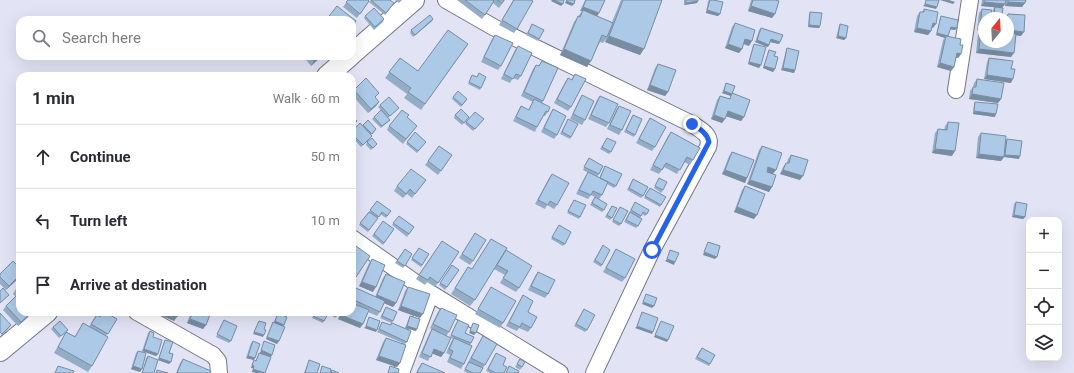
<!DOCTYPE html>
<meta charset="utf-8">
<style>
:root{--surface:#fff;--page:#f7f7f7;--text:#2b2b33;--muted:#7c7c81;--line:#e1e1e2}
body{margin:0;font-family:Roboto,sans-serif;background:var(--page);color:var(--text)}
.controls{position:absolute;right:12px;bottom:12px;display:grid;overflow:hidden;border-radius:8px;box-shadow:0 4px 16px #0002}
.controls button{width:36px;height:36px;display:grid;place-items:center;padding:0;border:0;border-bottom:1px solid var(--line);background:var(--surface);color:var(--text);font:20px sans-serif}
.compass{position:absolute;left:978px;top:12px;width:36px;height:36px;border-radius:50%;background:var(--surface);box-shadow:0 4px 16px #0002;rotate:18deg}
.stop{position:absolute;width:12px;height:12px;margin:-9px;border:3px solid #2563eb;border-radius:50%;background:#fff}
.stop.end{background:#2563eb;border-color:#fff;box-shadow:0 1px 4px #0008}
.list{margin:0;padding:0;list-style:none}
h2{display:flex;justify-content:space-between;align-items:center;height:52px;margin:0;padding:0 16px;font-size:17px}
h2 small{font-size:13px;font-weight:400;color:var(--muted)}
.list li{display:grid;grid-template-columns:26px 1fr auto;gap:12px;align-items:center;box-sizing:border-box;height:64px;padding:0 16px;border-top:1px solid var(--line)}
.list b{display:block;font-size:15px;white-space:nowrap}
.list em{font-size:13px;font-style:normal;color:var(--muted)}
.icon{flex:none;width:22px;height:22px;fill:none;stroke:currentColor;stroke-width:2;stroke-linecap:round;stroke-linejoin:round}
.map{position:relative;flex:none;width:1074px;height:373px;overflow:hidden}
.search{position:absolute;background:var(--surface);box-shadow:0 4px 16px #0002;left:16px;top:16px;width:340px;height:44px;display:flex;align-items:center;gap:10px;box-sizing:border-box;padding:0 14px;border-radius:12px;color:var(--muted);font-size:15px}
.panel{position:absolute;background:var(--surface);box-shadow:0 4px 16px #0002;left:16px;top:72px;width:340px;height:244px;border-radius:12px}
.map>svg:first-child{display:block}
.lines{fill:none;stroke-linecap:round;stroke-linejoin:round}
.minor-casing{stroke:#747685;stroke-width:18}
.major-casing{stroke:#747685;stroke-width:22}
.minor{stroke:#fff;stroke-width:16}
.major{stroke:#fff;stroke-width:20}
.wall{fill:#94adc7;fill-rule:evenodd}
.shaded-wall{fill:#788da2}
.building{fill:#acc9e7;stroke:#788da2}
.route{stroke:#2563eb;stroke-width:5}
</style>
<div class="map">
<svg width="1074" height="373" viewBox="0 0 1074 373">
<rect width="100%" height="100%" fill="#e2e4f5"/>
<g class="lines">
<defs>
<path id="minor" d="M446 0 495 28 692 124C701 130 712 135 708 147L652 250 594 373
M956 90 970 0
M352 238 430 293 560 373
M137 312 213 355 218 361 219 373
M401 373 430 295"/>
<path id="major" d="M352 54 414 0
M327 76 350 56
M0 351 47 312"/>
</defs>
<use href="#minor" class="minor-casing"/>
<use href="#major" class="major-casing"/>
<use href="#minor" class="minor"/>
<use href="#major" class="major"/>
</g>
<path class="wall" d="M348 0 369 1 357 18 343 7Z
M371 0 393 5 385 15 369 2Z
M395 0H402L399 3Z
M457 0H505L499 8 493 3 482 19Z
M513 0H531L517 29 514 33 499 25Z
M585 0H605L597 16 612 22 621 0H662L640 55 605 42 607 38 603 43 600 42 587 67 560 55 574 22 582 11H580Z
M684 0H698L697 3 684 5Z
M709 0H713L720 14 718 16 706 13 708 1Z
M751 0H775V14L772 18 748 11Z
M982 0H1026L1022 7 1005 6V4L1002 8 981 6Z
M995 7 1002 15V16L984 18 1008 42V18H1005L1008 14 1021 36 1016 35 1011 57 976 53 978 34 981 31 977 30 979 13 982 9 991 15H993V9Z
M924 9 933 28H932L931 31 928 35 914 32 917 16 920 12H922Z
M810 12 820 26 819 28 808 27 809 14Z
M365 16 384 19 383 22 374 30 364 18Z
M941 16 955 30 950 29 948 36 960 45 961 54 958 58H956L954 67 951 71 937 67 943 40 945 38 936 35 940 18Z
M433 19 432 21 413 37 410 33 411 30Z
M735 23 749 46 743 44 742 49 739 53 725 48 732 27Z
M532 24 539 39 538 41 526 35Z
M840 24 846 38 844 40 836 38 839 26Z
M761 28 780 42 779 44 770 42 768 47 755 42 759 30Z
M495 35 501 66 498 70 481 62 492 39Z
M468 44 421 110 404 98 407 94 385 78 400 58 418 71Z
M754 44 761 65 759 68 748 64 753 46Z
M518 46 521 76 518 80 513 78 510 83 501 79 515 50Z
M787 48 795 70 794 73 781 70 786 50Z
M769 50 774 56 775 69 773 72 763 68 768 52Z
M303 56H322L311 66Z
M989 58 1011 69V83L984 79 987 62Z
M542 61 543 101 542 103 548 112 545 116H543L537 127 535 132 513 121 518 111 521 106 528 110 533 102 521 96 533 69 536 65 538 66Z
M658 64 668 92 665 96 647 90 655 68Z
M479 73 481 88 480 90 468 84 472 75 477 77Z
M575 74 571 107 568 111 554 103 565 82 568 78 571 80Z
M977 79 1001 99 998 103 969 99 970 91 973 87 974 83Z
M726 83 732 93 744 117 741 121 726 116 722 123 711 119 717 100 720 96 729 99 731 96 722 93 725 85Z
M354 90 376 97 375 98 379 102 376 106 368 113 352 95V92Z
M582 95 585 120 582 125 570 119 579 100Z
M600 96 609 123 606 127 588 119 597 100Z
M453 97 466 101 461 107 452 99Z
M975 102 995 117 973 114 974 104Z
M380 105 399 108 388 118 378 107Z
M619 106 622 130 619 135 607 129 616 110Z
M553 109 557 135 554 139 541 132 550 114Z
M455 115 469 117 462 125 454 118Z
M633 115 635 135 634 137 624 132Z
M374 117 390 120 388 122 381 128 372 119Z
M407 117 417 126 403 144 387 130 389 126Z
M650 118 655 147 652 151 636 143Z
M484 119 473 131 465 124 466 122Z
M568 119 571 137 570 139 560 134Z
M368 120 375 131 371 135 370 138 361 147 352 137V132L363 126Z
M948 122 952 156 932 153 935 133 938 129 944 130 945 126Z
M415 132 426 142 417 153 406 144Z
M671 132 693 160 690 165 684 162 677 174 664 167 659 174 650 170 668 136Z
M981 133 1006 141 1007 139 1019 159 1004 157 1001 161 976 158 978 137Z
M607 138 611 152 609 154 600 149Z
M367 142 377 144 371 150 366 145Z
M439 146 452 155 438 175 425 165Z
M762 146 773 174 767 172 772 187 769 192 747 184 759 150Z
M732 152 747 178 745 183 722 174 729 156Z
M791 155 800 180 780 174 783 167 786 163H787L788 159Z
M589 158 599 174 597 177 583 170Z
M605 166 616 186 614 188 607 184 602 195 599 199 591 195 588 199 576 194 585 177 588 172 599 178Z
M552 174 557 205 554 209 547 205 545 209 535 204 549 178Z
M633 179 643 196 641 198 627 190Z
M426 180 412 198 407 194 403 198 394 191 397 186Z
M658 181 663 190 661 193 654 188Z
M745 186 754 219 734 212 742 190Z
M648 190 661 205 660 207 644 198Z
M595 197 604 210 602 212 590 205Z
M574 200 580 217 579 219 567 213Z
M377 201 391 211 386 218 380 214 368 232 359 225Z
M635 202 647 214 645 216 642 214 640 218 638 226 636 228 624 222Z
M1016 202 1025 217 1023 219 1012 217 1014 204Z
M612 206V218L610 220 605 217Z
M620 207 621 224 619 226 612 222Z
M399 216 414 227 407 237 392 225Z
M383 221 394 229 383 245 372 236Z
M557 228 565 244 563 246 551 239Z
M472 238 473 261 470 265 459 258Z
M491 239 475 300 470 306 451 294 468 267 472 269Z
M442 241 459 252 435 287 427 282 425 285 416 279Z
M603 245 602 265 601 267 593 262Z
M419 248 429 254 421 267 411 260Z
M405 249 412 254 403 268 395 263Z
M616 249 625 278 622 282 603 272Z
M506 250 519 288 516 292 500 283 505 275 494 269Z
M352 252 370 256 354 280 352 289Z
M372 259 373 292 359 286 369 263Z
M452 265 459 270 445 290 439 285Z
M20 268V277L6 290 0 284V274Z
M538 272 548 294 545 298 528 290 535 276Z
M386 274 396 303 393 307 384 303 380 312 377 316 368 312 363 324 360 328 338 319 341 312H352V295L356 288 375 297 383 278Z
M20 286V312L28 317 18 326 3 310 6 306 16 297 13 294 16 289Z
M408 287 420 318 398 310 405 291Z
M491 287 503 323 500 328 475 314Z
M523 295 528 312 531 328 528 332 519 328 517 331 506 326 520 300Z
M386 307 393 321 392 323 407 342 405 344 377 332 382 322 390 325 391 323 380 318Z
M441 308 449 332 446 336 444 353 441 357 432 353 428 361 419 357 429 334 432 329 440 333 430 328 438 312Z
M584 309 587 330 585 332 574 326Z
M91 312H110L109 314 117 319 106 336 92 366 88 372 54 353 66 332 59 338 51 329 53 327 68 330 66 332 75 336 83 323 89 327 96 315ZM100 313 101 314 100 317 98 316Z
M191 312H211L206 325 203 329 187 323Z
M315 312H329L323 323 312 318Z
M333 312 337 316 335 318 331 315Z
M278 313 284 325 279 341 277 344 266 339 272 324 273 322H274Z
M410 316 416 331 405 328 409 318Z
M224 320 231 341 229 343 216 337Z
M458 320 471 343 464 364 461 369 447 362 450 355 446 353 451 342 453 339 450 337Z
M150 331 153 337 158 354 156 356 142 351 148 333Z
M483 336 485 365 482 369 480 373H467L464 371 468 362Z
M386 338 400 363 397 367 376 360 383 342Z
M165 340 169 353V364L158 360 164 342Z
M253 341 254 360 246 358 251 343Z
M700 350 710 364 709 366 695 359Z
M138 351 140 372 131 369 136 353Z
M259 353 265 373 252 372 253 368H251L253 362 254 360H256Z
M496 353 503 365 504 373H490L486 371Z
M148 356 154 373H142L146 358Z
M183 359 210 373H176L180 363Z
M520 359 525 362 520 370 515 367Z
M309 360 317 373H304L308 363Z
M422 363 445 373H416L419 367Z"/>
<path class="shaded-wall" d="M552 0H554L563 4 561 6 551 1Z
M940 0H949L955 2 953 4Z
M566 1 574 4 572 6 565 3Z
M698 1 697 3 684 5 686 3Z
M984 2 1005 4 1002 8 981 6Z
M1008 2 1025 3 1022 7 1005 6Z
M925 4 937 7 936 9 923 6Z
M751 6 775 14 772 18 748 11Z
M583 7 599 13 596 18 583 10 582 11H580Z
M707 10 720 14 718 16 706 13Z
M433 19 432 21 413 37 415 35Z
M933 23 936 24 933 28H930Z
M809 25 820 26 819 28 808 27Z
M980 26H984V31L977 30Z
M951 27 957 28 955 30 949 29Z
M917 28 931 31 928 35 914 32Z
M1008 30 1024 32 1021 36 1008 34Z
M937 33 948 36H946L945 38 936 35Z
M609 36 644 49 640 55 605 42Z
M838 36 846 38 844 40 836 38Z
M745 39 752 41 749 46 742 43Z
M771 39 780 42 779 44 770 42Z
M757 40 769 45 768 47 755 42Z
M728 44 742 49 739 53 725 48Z
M564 49 591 61 587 67 560 55Z
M979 49 1014 53 1011 57 976 53Z
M957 53 961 54 958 58H955Z
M320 56H322L311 66 314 61Z
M749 62 761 65 759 68 748 64Z
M940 63 954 67 951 71 937 67Z
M764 66 775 69 773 72 763 68Z
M783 68 795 70 794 73 781 70Z
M987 75 1013 79 1011 83 984 79Z
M650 85 668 92 665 96 647 90Z
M724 91 732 94 731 96 722 93Z
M972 94 1001 99 998 103 969 99Z
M379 102 376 106 368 113 371 109Z
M728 111 744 117 741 121 725 116Z
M974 111 996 114 995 117 973 114Z
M714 115 725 119 722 123 711 119Z
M935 149 955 151 952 156 932 153Z
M979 154 1003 157 1005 155 1020 156 1019 159 1004 157 1001 161 976 158Z
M768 167 776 170 773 174 765 171Z
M725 170 747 178 745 183 722 174Z
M783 170 803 176 800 180 780 174Z
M750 180 772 187 769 192 747 184Z
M737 207 757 215 754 219 734 212Z
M1014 215 1025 217 1023 219 1012 217Z
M704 252 717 257 715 259 703 255Z
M667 259 675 262 674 265 665 261Z
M20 275V277L6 290 9 286Z
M362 282 376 287 373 292 359 286Z
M377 295 396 303 393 307 374 299Z
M643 302 654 306 652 308 642 304Z
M401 306 423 314 420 318 398 310Z
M159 312H165L177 317 174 321 157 314Z
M31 313 28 317 18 326 21 322Z
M341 315 363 324 360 328 338 319Z
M190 319 206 325 203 329 187 323Z
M275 321 284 325 282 327 273 324Z
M11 325 8 329 0 337 2 334Z
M366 326 377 330 376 332 364 328Z
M407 326 417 329 416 331 405 328Z
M637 326 653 332 652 334 635 328Z
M470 331 476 333 474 335 469 333Z
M254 332 264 335 263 337 253 334Z
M655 335 668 340 667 342 654 337Z
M267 337 279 341 277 344 266 339Z
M144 349 158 354 156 356 142 351Z
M434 349 444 353 441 357 431 353Z
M261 350 272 355 271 357 260 353Z
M248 356 255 358 254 360 246 358Z
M379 356 400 363 397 367 376 360Z
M159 358 171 362 169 364 158 360Z
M252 365 254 366 253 368H251Z
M133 366 142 369 140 372 131 369Z
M253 369 263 373H256L252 372Z"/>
<path class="building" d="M348 0H368L369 1 360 14 346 2Z
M371 0H390L394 3 386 13Z
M465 0H493L494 1 485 15Z
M497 0H504L502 3Z
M514 0H531L533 1 517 29 502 20Z
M554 0H564L563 4Z
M567 0H575L574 4 566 1Z
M586 0H605L599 13 583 7Z
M623 0H662L644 49 609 36Z
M686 0H698V1L686 3Z
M710 0H713L723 2 720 14 707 10Z
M753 0H775L779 1 775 14 751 6Z
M926 0H939L937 7 925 4Z
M984 0H1006L1005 4 984 2Z
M1008 0H1026L1025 3 1008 2Z
M337 6 356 21 352 26V20H326Z
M995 7 1003 8 1002 15 994 14Z
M374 8 384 19 375 27 365 16Z
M924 9 938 12 936 24 933 23 931 31 917 28 920 12H924Z
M982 9 992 10 991 15 1004 17V18H984V26H980Z
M583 10 613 23 607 37 602 35 591 61 564 49 578 16 580 17Z
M810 12 822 13 820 26 809 25Z
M1008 14 1025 15 1024 32 1008 30V18H1007Z
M430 15 433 19 415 35 411 30Z
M941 16 958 20 957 28 951 27 948 36 937 33Z
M735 23 755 30 752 41 745 39 742 49 728 44Z
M532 24 544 30 539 39 528 33Z
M840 24 848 26 846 38 838 36Z
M761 28 783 35 780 42 771 39 769 45 757 40Z
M448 30 468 44 425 104 408 92 411 88 389 72 400 58 418 71Z
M981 30H984V42H1008V33L1016 34 1014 53 979 49Z
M495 35 513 43 501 66 484 57Z
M946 36 961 39 960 45H963L961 54 957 53 954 67 940 63Z
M754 44 766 47 761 65 749 62Z
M518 46 532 53 521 76 516 74 513 79 504 74Z
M787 48 799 51 795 70 783 68Z
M769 50 776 52 774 56 778 57 775 69 764 66Z
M309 56H320L314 61Z
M989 58 1013 61 1011 69H1015L1013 79 987 75Z
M542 61 558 68 543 101 524 92 536 65 539 66Z
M658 64 676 70 668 92 650 85Z
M479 73 486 77 481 88 469 82 472 75 477 77Z
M575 74 586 79 571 107 557 99 568 78 572 80Z
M366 78 379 93 375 97 379 102 371 109 354 90Z
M977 79 1004 83 1001 99 972 94 973 87H976Z
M726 83 735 86 732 94 724 91Z
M458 91 467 99 462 105 453 97Z
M732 93 750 100 744 117 728 111 725 119 714 115 720 96 730 99Z
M582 95 594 101 585 120 573 114Z
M600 96 618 104 609 123 591 115Z
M389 97 399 108 390 116 380 105Z
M534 99 550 107 548 112 546 111 537 127 516 117 521 106 529 110Z
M975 102 998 104 996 114 974 111Z
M619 106 631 111 622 130 610 125Z
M461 109 469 117 464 123 455 115Z
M553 109 566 116 557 135 544 128Z
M381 110 390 120 382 126 374 117Z
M402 110 409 115 407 117 417 126 406 139 389 126Z
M475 112 484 119 475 129 466 122Z
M633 115 642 119 635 135 626 130Z
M353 117 357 121 352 126V118Z
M650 118 666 127 655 147 639 139Z
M568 119 578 124 571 137 562 132Z
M368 120 376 129 372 134 363 125Z
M948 122 959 123 955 151 935 149 938 129 947 130Z
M360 123 372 136 363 145 352 134V132Z
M415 132 426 142 418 151 407 142Z
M671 132 700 148 693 160 687 157 680 170 666 163 662 170 653 165Z
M981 133 1006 136 1004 157 979 154Z
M352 138 356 141 352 145Z
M372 138 377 144 373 148 367 142Z
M607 138 616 142 611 152 602 147Z
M1007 139 1022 141 1020 156 1005 155Z
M439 146 452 155 441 171 428 161Z
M762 146 782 153 776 170 768 167 767 172 776 175 772 187 750 180Z
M732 152 754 160 747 178 725 170Z
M352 153 355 156 352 160Z
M791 155 808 160 803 176 783 170 786 163H789Z
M589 158 603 166 599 174 584 167Z
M605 166 622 174 616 186 600 178Z
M411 169 426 180 415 194 410 189 406 194 397 186Z
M588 172 608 182 602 195 593 191 591 195 579 190Z
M552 174 569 183 557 205 550 201 548 205 538 200Z
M659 178 667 182 663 190 655 186Z
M633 179 648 187 643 196 629 188Z
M745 186 765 194 757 215 737 207Z
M650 188 666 197 661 205 645 196Z
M595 197 607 204 604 210 592 203Z
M574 200 586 205 580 217 568 211Z
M377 201 391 211 387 216 382 212 379 217 370 210Z
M635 202 649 210 647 214 643 212 641 216 631 210Z
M1016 202 1027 204 1025 217 1014 215Z
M612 206 617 208 612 218 607 215Z
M620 207 628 211 621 224 613 220Z
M369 212 378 218 369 230 360 223Z
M630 212 642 219 638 226 626 220Z
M399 216 414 227 409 234 393 223Z
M383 221 394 229 384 243 374 234Z
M559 225 571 232 565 244 552 237Z
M475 233 486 240 473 261 462 254Z
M491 239 507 248 475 300 455 288 468 267 472 269Z
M442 241 459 252 438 283 430 277 428 280 419 275Z
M708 242 720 246 717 257 704 252Z
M603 245 610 250 602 265 595 260Z
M356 246 370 256 356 277 352 275V252Z
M419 248 429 254 422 265 412 258Z
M405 249 412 254 405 266 397 261Z
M616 249 635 259 625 278 606 268Z
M506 250 532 266 519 288 503 278 508 271 497 265Z
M670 250 679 253 675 262 667 259Z
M372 259 385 265 376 287 362 282Z
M13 261 20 268V275L9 286 0 277V274Z
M452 265 459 270 447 287 440 283Z
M538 272 555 280 548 294 531 286Z
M386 274 405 282 396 303 377 295Z
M352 279 356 281 352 289Z
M20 286V294L16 289Z
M408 287 430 294 423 314 401 306Z
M491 287 516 301 503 323 478 309Z
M3 288 9 295 0 303V291Z
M356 288 385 301 380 312 352 299V297Z
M646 294 657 298 654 306 643 302Z
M523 295 533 301 528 312 537 317 531 328 522 323 520 327 509 322Z
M16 296 20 300V312H31V313L21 322 6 306Z
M352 303 369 310 363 324 341 315 343 312H352Z
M386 307 397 312 393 321 382 316Z
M441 308 457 315 449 332 433 324Z
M584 309 595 315 587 330 576 324Z
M103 312H105L117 319 108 334 91 324 97 315 100 317Z
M105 312H110L109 314Z
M165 312H179L177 317Z
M193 312H211L206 325 190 319Z
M315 312H329L324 321 313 316Z
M333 312H339L337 316 332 313Z
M642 312 658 318 653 332 637 326Z
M0 313 11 325 2 334 0 332Z
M278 313 287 317 284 325 275 321Z
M410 316 420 319 417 329 407 326Z
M369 317 380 321 377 330 366 326Z
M224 320 237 326 231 341 217 334Z
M458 320 469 325 465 333 474 337 471 343 451 335Z
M60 321 68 330 61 336 53 327Z
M259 321 266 323 264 329 266 330 264 335 254 332Z
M661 321 674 326 668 340 655 335Z
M273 322 285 327 279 341 267 337Z
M382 322 391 325 392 323 411 331 407 342 379 329Z
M83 323 108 337 92 366 58 347 66 332 75 337Z
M473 323 479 325 476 333 470 331Z
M432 329 451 338 444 353 434 349 431 357 422 353Z
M150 331 154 333 153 337 162 340 158 354 144 349Z
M483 336 497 344 485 365 471 358Z
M386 338 406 345 400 363 379 356Z
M454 338 472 346 464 364 450 358 453 351 449 349Z
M165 340 173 342 169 353 173 354 171 362 159 358Z
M253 341 260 344 255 358 248 356Z
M264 341 275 345 272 355 261 350Z
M702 348 715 355 710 364 697 357Z
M138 351 146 353 142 369 133 366Z
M259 353 271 357 265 373 253 369 254 366 252 365 254 360 256 361Z
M496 353 506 358 503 365 507 367 504 373H496L488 369Z
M148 356 158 360 154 373H142Z
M183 359 211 371 210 373H177Z
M520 359 525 362 522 367 517 364Z
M309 360 320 364 317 373H305Z
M469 362 483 368 480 373H473L465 369Z
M422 363 445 373H417Z
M58 366 74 371 73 373H55Z
M322 366 331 369 330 373H320Z
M390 366 399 369 398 373H388Z
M509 366 519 371 518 373H506Z
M157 370 168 373H156Z
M332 370 339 373H331Z"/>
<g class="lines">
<path class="route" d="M652 250 709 142C707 133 700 129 692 124"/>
</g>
</svg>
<div class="controls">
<button>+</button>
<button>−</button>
<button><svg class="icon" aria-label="locate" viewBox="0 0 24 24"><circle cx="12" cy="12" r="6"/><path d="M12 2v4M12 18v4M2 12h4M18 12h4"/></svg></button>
<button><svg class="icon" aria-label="layers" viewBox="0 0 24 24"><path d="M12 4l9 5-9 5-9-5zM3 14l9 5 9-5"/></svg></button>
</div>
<svg class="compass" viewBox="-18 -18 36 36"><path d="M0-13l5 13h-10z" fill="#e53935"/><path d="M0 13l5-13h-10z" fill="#7c7c81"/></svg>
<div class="stop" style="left:652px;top:250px"></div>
<div class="stop end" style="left:692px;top:124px"></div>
<div class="search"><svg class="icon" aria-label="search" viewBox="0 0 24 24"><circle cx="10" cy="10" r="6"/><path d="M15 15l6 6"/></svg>Search here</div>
<section class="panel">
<h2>1 min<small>Walk · 60 m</small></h2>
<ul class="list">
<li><svg class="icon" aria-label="ahead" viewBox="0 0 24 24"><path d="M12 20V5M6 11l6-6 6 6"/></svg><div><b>Continue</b></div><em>50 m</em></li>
<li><svg class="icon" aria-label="left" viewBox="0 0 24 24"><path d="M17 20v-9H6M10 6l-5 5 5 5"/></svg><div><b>Turn left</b></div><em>10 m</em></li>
<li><svg class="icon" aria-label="arrive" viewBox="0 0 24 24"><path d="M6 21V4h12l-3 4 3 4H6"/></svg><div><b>Arrive at destination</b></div></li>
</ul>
</section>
</div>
